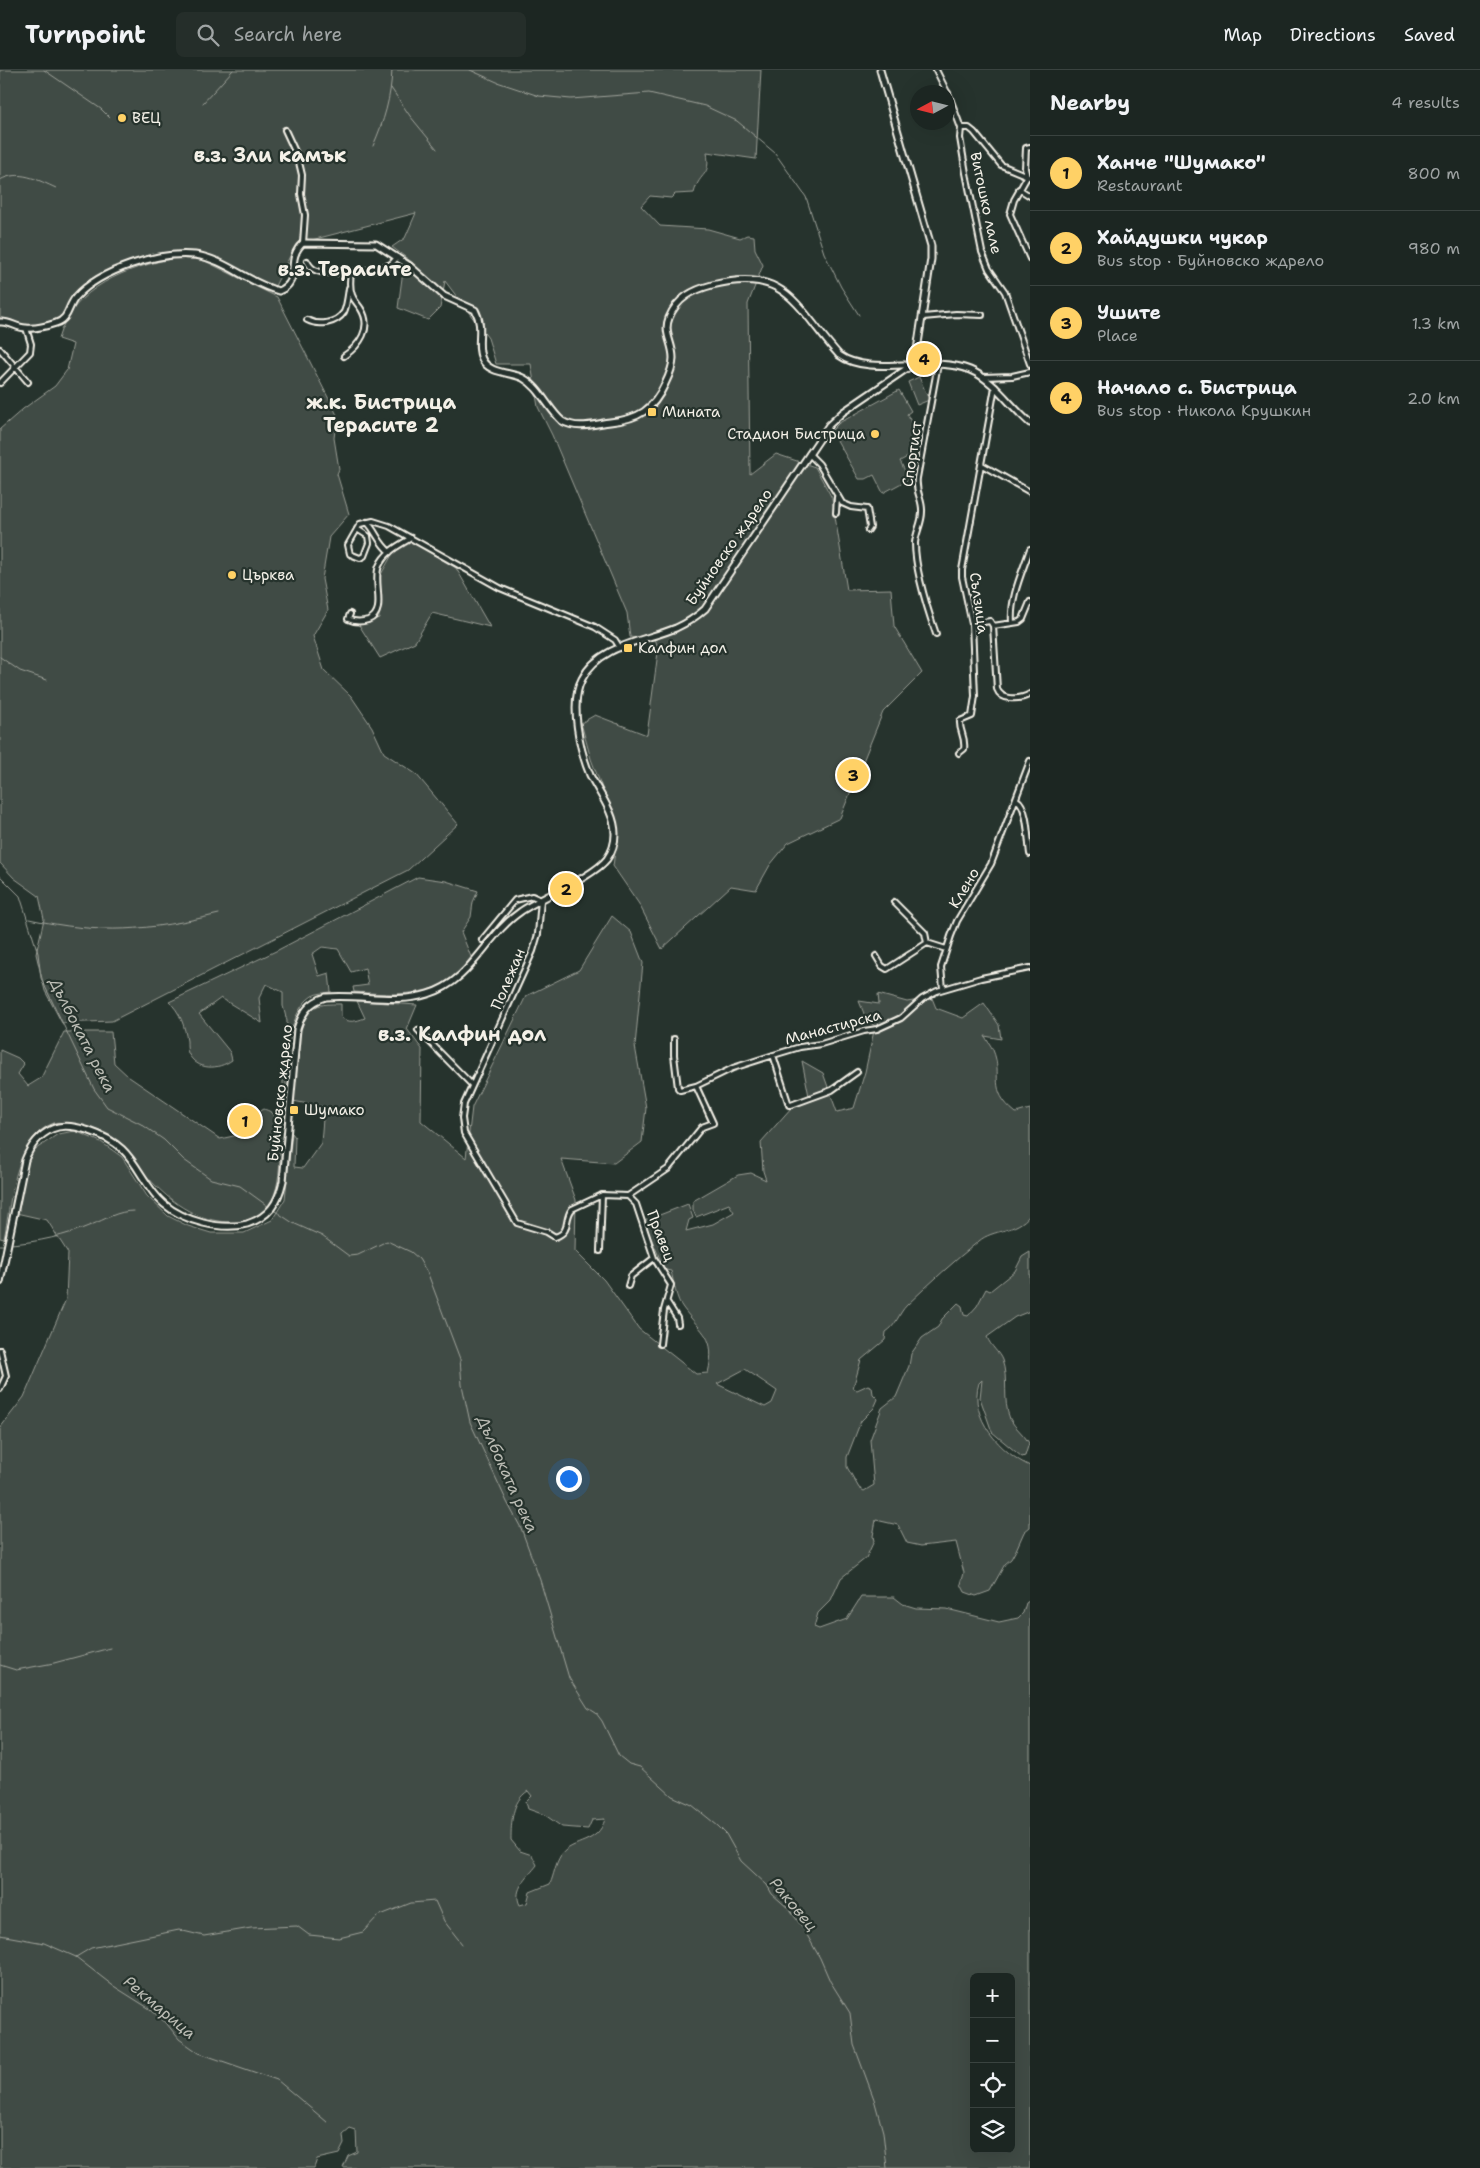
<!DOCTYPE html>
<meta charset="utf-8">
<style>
:root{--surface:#1c2622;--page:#252e2a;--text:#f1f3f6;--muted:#a0a5a5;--line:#3a4340;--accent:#ffd166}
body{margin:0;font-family:"Shantell Sans",sans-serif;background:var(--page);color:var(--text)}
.controls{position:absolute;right:15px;bottom:15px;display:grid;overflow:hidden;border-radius:8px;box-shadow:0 5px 20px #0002}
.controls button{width:45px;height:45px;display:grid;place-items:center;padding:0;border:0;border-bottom:1px solid var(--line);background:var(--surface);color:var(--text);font:25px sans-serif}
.compass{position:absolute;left:910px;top:15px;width:45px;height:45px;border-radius:50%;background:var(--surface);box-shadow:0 5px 20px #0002;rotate:263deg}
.you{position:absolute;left:568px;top:1408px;width:18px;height:18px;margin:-12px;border:4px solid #fff;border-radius:50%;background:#1a73e8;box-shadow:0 0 0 8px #1a73e833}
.badge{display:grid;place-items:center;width:32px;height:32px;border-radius:50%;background:var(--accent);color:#111;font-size:16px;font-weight:700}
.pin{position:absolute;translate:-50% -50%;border:2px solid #fff;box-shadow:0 1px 5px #0006}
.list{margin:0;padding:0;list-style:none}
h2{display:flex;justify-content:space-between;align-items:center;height:65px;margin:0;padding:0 20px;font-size:21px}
h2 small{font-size:16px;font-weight:400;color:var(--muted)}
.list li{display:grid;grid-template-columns:32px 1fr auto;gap:15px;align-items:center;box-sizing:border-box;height:75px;padding:0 20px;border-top:1px solid var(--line)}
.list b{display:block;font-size:19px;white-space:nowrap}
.list p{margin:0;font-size:16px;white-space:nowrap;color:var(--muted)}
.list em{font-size:16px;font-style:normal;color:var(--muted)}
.icon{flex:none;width:28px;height:28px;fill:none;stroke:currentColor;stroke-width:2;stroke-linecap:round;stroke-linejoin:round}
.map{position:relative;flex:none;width:1030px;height:2098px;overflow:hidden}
header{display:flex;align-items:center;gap:30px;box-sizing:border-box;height:70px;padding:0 25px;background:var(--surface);border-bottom:1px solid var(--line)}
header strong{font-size:24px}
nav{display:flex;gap:28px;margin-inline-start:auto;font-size:18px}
.search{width:350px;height:45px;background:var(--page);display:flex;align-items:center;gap:12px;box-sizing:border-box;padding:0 18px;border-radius:8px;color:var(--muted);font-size:19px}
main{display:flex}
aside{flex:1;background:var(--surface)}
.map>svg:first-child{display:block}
.green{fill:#414b45;stroke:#9a9e96;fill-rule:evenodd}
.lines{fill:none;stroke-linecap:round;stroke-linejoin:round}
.stream{stroke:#9fa39b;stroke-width:1}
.minor-casing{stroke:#f4f1e8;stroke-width:8}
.tertiary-casing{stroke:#f4f1e8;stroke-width:9}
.minor{stroke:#26332d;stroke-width:4}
.tertiary{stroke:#26332d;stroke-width:5}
.poi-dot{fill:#ffd166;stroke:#26332d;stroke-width:2}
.labels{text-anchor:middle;stroke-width:4.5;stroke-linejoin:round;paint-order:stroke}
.poi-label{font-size:15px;fill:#f4f1e8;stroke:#26332d;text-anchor:start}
.street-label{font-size:15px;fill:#f4f1e8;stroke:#26332d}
.water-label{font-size:16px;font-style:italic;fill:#bcbdb5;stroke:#26332d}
.district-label{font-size:20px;font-weight:bold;fill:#f4f1e8;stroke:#26332d}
</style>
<header>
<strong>Turnpoint</strong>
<div class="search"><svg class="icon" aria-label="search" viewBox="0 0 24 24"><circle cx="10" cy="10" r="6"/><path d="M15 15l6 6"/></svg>Search here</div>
<nav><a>Map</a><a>Directions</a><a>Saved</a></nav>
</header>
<main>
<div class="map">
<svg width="1030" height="2098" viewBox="0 0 1030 2098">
<rect width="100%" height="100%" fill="#26332d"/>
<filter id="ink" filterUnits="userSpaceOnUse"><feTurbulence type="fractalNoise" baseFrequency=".02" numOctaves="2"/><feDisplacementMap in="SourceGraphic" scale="10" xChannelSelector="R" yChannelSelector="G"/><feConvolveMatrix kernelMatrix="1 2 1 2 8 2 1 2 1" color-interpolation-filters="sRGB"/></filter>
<g filter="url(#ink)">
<path class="green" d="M0 0H761L756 89 707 82C711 109 700 100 694 123L675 124 671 128 650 126 641 136 660 156 708 159 740 168 747 165 754 166 755 179 763 195 748 234 750 404 776 384 815 397 832 428 847 520 891 519 894 556 922 603 883 642 840 748 788 773 770 795 756 820 731 816 662 879 639 834 613 796 618 760 591 689 581 653 595 645 647 665 658 582 656 571 644 565 636 568 630 567 627 543 552 365 538 337 531 294H496L488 268 445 211 440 238 428 250 398 238 402 208 413 193 392 177 405 168 416 143 296 174 273 220 202 187 165 186 111 203 74 229 65 249 26 258 0 250Z
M176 188 203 190 277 227 337 345 334 368 339 399 337 404 349 444 329 467 322 509 328 540 313 566 324 600 351 626 372 657 384 683 416 704 458 754 408 800 112 951 62 953 45 921 36 884 44 849 39 826 14 808 0 793V359L23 339 55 316 67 300 73 274 58 269C73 217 127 197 176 188Z
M919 307 929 330 917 335 908 312Z
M899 320 911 341 907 344 919 367 913 384 900 391 909 409 883 423 874 405 866 409H859L834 365 830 362 839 353Z
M412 472 456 498 490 557 432 543 415 572 380 588 359 555 379 548V508L393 483Z
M418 807 446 811 478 821 473 832 471 847 461 862 471 887C466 893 462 900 456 905 428 929 387 924 354 922L353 917 368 915 365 898 351 902 338 879 322 877 312 884 319 906 329 903 331 922C325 923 317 923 312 926 284 944 287 1003 285 1034L282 1027 287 951 283 936V922L266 914 259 928 262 953 221 928 199 944 230 982 232 990C218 1000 197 1001 188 983 187 980 187 974 187 971 185 957 180 941 169 932L278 880Z
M612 846 631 862 643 893 635 976 646 1038 642 1072 614 1093 561 1089 576 1130 575 1181 604 1210 639 1259 696 1304 708 1303C717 1266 702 1264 683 1238 676 1229 674 1213 671 1201L666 1200 663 1196 644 1151 688 1134 693 1148 689 1150 686 1161 713 1154 734 1142 729 1134 696 1147 693 1140V1131L738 1105 751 1103 766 1110 763 1101 761 1072 792 1037 810 1031 802 991 823 1003 837 1042 854 1038 865 1002 875 956 867 951 859 931 879 934 878 924 907 932 932 928 936 938 963 948 984 933 999 955 1001 969 985 966C987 971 991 975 993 980 1004 1006 986 1019 1016 1043L1030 1039V1145C1016 1163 993 1159 979 1171 954 1191 930 1213 907 1235 898 1244 897 1255 886 1262L885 1270 861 1290 853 1318 857 1320 868 1315 872 1317 873 1324 878 1329 874 1338 861 1351 847 1387V1397L859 1418 864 1421 874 1415 870 1370 882 1338 896 1327 909 1296 911 1284 922 1268 938 1257 942 1249 958 1233 962 1236 964 1245 968 1246 977 1236 986 1219 990 1221 1015 1201 1022 1187 1030 1182V1241L1015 1247 987 1267C991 1277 999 1282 1002 1290 1009 1309 1002 1330 1010 1349 1015 1358 1024 1364 1029 1373L1025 1386 1022 1387 992 1362 980 1328 982 1310 979 1313C968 1347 1001 1383 1030 1396V1457L1024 1462 1016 1480 1011 1489 1005 1494 990 1521 976 1526 965 1522 961 1514 964 1503 956 1472 921 1476 907 1473 898 1455 876 1450 873 1466 874 1471 866 1488 841 1508 831 1530 818 1543 814 1557 819 1559 847 1549 861 1527H894L903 1534 916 1538 947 1539 999 1552 1018 1548 1023 1543 1026 1533 1030 1530V2098H343L348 2086 357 2082 356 2061 350 2059 343 2065 344 2074 339 2084 317 2089 314 2098H0V1358L24 1327 66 1229 68 1183 47 1150 16 1143 26 1097 33 1081 58 1064 75 1061 101 1072 122 1087 147 1126 168 1146 188 1156 211 1163H244L272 1150 285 1129 292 1063 295 1067 294 1097 303 1098 321 1073 324 1037 293 1031C295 1011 296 957 308 942 315 933 331 934 341 934V947C349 954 356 951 365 948L357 931 417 935 407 959 422 979 421 1051 466 1088 472 1037 526 926 579 900ZM745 1299 777 1321 772 1333 765 1337 717 1314ZM528 1721 532 1726 526 1732 528 1739 545 1745 562 1757 588 1759 592 1750 605 1749C598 1775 573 1769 561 1785 555 1794 554 1805 550 1814L530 1822 527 1833 520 1835C512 1819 528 1807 537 1795L532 1785 520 1781 511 1770C511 1752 512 1731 528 1721ZM974 1907H1011V2079H974Z
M64 962H111L114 993 129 1007 220 1069 247 1063 259 1042 264 1039C269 1041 273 1042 275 1047 281 1058 280 1072 280 1084 279 1122 273 1155 226 1152 189 1149 162 1125 139 1097 133 1089 126 1077 118 1071 104 1060 89 1057 72 1054 67 1054 59 1051 54 1053 14 1067 11 1133 4 1169L0 1168V980L18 988 24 994 18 1004 28 1016 41 1008Z"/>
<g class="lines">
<path class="stream" d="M44 0 101 39 110 48
M470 0 497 12 539 26 571 29 649 23 705 36 737 51 775 83 806 127 824 183 841 217 859 245
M391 18 410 46 437 79
M203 33 233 0
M373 76C384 51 391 28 392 0
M0 110C19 99 38 110 56 118
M0 587 20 601 47 610
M0 806 20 826 38 883 41 908 94 1019 107 1037 141 1054 164 1070 184 1090 211 1109 240 1116 269 1137
M29 849C102 865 147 861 219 844
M272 1139 293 1153 322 1166 349 1186 358 1185 387 1171 411 1182 419 1189 428 1204 460 1289 462 1315 470 1352 507 1432 521 1458 540 1510 569 1608 588 1638 596 1643 602 1651 619 1686 629 1694 640 1697 672 1726 692 1735 718 1756 726 1764 741 1791 767 1815 772 1824 789 1839 803 1858 820 1888 830 1911 850 1943 854 1975 874 2029 883 2062 887 2098
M11 1174C38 1172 65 1166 91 1155 106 1149 117 1141 134 1141
M0 1175H4
M0 1595 16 1600 54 1593 110 1578
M0 1865 44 1873 76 1887 112 1915 150 1939 167 1954 179 1969 199 1983 277 2010 327 2052
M76 1887 91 1878 179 1860 204 1866 251 1858 297 1856 309 1865 339 1868 363 1862 378 1846 411 1833 435 1831 444 1851 462 1874"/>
<defs>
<path id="minor" d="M936 0 947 22
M948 23 961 58
M961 58 960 68 966 103 982 182 989 199 1005 222 1030 294
M961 58H969L974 62 1001 95 1030 107
M285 60 298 88 302 105 301 124 305 145 303 173
M1030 77 1026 78 1025 98 1027 107 1014 130 1010 144 1030 189
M1019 119 1030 126
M307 191C309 195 311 198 315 200 327 207 376 200 389 195 393 193 395 190 397 187
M923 247 956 244 982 245
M307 250C319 256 336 254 344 242 347 235 348 225 349 218
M0 279 28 312
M344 286C359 276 373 258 361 239 358 234 354 231 352 225 349 217 350 210 351 202
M983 307 1012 306 1030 302
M0 313 30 282 31 274 26 258
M809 384 819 394 842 433 851 437 867 439 870 457 868 460
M982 395 1030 422
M836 443 837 427
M367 452C376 461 379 474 390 482
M357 459 368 466 369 473 364 486 360 488 350 484 348 475 360 454 373 451 389 456 500 518 595 557 615 570 620 578
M350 544 348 549C354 552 361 552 368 550 388 543 372 512 379 496 385 482 399 475 411 468
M1012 553C1010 527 1022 503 1030 479
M972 554 990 551 993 556 997 619C1001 631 1020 630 1030 624
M993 556 1019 552 1023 549 1030 532
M936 564C927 538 915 500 915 473 916 462 922 453 922 442 923 430 915 422 917 408L938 294
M959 683 964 679C966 667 959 661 960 651L972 646 975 626 972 554 962 507V500L995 317
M1017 730C1028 736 1028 771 1030 784
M894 832 925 863 927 873
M482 870 515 830 532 826 541 830 538 864 533 881 464 1034 462 1048 464 1063 517 1153 547 1162 555 1167C572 1161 563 1151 572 1139L602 1125 628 1126 668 1099 702 1057 713 1053 696 1016
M927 873 946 879
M876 886 882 896 887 899 927 873
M943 919 941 897 951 866 957 851 991 794 1030 691
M418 960 472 1015
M674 969V985L678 1018 680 1020 696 1016 733 998 780 983 800 977 821 974 864 961 877 959 901 948 922 929 937 921 981 908 1030 898
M773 985 789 1035H791L832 1020 857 1002
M628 1126 636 1134 654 1188 671 1215 664 1240 660 1274
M600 1181 602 1125
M628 1216 631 1206 654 1188
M667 1232 677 1248 678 1254
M0 1280 6 1306 0 1319"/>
<path id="tertiary" d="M880 0 931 176V189L915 293
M0 252C10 251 16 258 26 258 34 259 47 256 56 253 70 248 67 237 76 227 100 200 159 181 195 185 225 189 250 214 279 221 303 211 284 190 303 173L376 174 410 196 444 226 475 240C485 258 475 275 482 289 489 304 511 302 523 308 540 317 548 339 562 351 577 360 594 354 610 352 639 349 653 340 665 314 669 306 673 297 673 288 673 273 663 263 669 248 677 228 693 220 712 215 787 196 796 237 839 285 871 308 932 284 970 300 994 310 1010 336 1030 353
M0 1212 25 1090C30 1077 39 1065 52 1059 71 1050 108 1066 122 1079 139 1095 146 1119 164 1134 184 1151 221 1161 247 1154 269 1147 278 1133 283 1111L297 959C302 943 309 932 326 927 360 924 396 934 428 924 472 911 485 866 520 842 541 827 592 808 607 789 612 782 615 772 615 764 615 743 599 723 590 705 580 681 569 633 582 609 599 575 645 571 676 558 687 553 696 547 705 539L829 355 843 342 915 293"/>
</defs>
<use href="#minor" class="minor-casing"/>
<use href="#tertiary" class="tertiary-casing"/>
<use href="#minor" class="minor"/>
<use href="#tertiary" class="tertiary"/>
</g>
</g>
<g class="poi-dot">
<circle cx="122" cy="48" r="5"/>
<rect x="647" y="337" width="10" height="10" rx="2.5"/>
<circle cx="875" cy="364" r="5"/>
<circle cx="232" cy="505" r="5"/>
<rect x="623" y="573" width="10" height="10" rx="2.5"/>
<rect x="289" y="1035" width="10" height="10" rx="2.5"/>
</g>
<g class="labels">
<g class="poi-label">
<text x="132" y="53">ВЕЦ</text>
<text x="662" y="347">Мината</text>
<text x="865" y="369" text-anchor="end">Стадион Бистрица</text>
<text x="242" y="510">Църква</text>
<text x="638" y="583">Калфин дол</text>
<text x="304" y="1045">Шумако</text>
</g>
<g class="street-label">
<text transform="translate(986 133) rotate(78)" y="5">Витошко лале</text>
<text transform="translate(912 384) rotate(-82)" y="5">Спортист</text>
<text transform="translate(729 477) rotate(-55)" y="5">Буйновско ждрело</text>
<text transform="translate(979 533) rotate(82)" y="5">Сълзица</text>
<text transform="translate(964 818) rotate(-59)" y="5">Клено</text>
<text transform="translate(508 909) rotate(-67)" y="5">Полежан</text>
<text transform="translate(833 957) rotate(-15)" y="5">Манастирска</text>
<text transform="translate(280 1023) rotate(-84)" y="5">Буйновско ждрело</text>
<text transform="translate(661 1166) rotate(69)" y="5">Правец</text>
</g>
<g class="water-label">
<text transform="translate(83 965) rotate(63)" y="6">Дълбоката река</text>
<text transform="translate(508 1404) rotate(66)" y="6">Дълбоката река</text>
<text transform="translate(794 1834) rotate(50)" y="6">Раковец</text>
<text transform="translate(160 1937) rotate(40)" y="6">Рекмарица</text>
</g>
<g class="district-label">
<text x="270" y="92">в.з. Зли камък</text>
<text x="345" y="206">в.з. Терасите</text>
<text x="381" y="339">ж.к. Бистрица<tspan x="381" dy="23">Терасите 2</tspan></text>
<text x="462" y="971">в.з. Калфин дол</text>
</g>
</g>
</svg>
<div class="controls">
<button>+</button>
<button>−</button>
<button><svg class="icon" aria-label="locate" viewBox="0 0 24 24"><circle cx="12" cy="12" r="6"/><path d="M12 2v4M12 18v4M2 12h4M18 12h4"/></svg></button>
<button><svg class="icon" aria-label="layers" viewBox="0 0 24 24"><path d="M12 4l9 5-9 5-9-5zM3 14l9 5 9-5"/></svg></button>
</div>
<svg class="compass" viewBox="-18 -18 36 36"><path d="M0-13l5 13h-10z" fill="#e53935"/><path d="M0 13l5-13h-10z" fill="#a0a5a5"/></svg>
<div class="you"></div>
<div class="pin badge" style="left:245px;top:1051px">1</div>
<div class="pin badge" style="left:566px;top:819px">2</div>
<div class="pin badge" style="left:853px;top:705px">3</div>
<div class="pin badge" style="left:924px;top:289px">4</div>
</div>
<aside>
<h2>Nearby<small>4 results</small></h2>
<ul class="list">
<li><span class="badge">1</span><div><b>Ханче &quot;Шумако&quot;</b><p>Restaurant</p></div><em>800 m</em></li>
<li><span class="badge">2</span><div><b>Хайдушки чукар</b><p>Bus stop · Буйновско ждрело</p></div><em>980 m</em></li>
<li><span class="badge">3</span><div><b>Ушите</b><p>Place</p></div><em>1.3 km</em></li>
<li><span class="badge">4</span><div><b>Начало с. Бистрица</b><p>Bus stop · Никола Крушкин</p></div><em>2.0 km</em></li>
</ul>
</aside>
</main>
